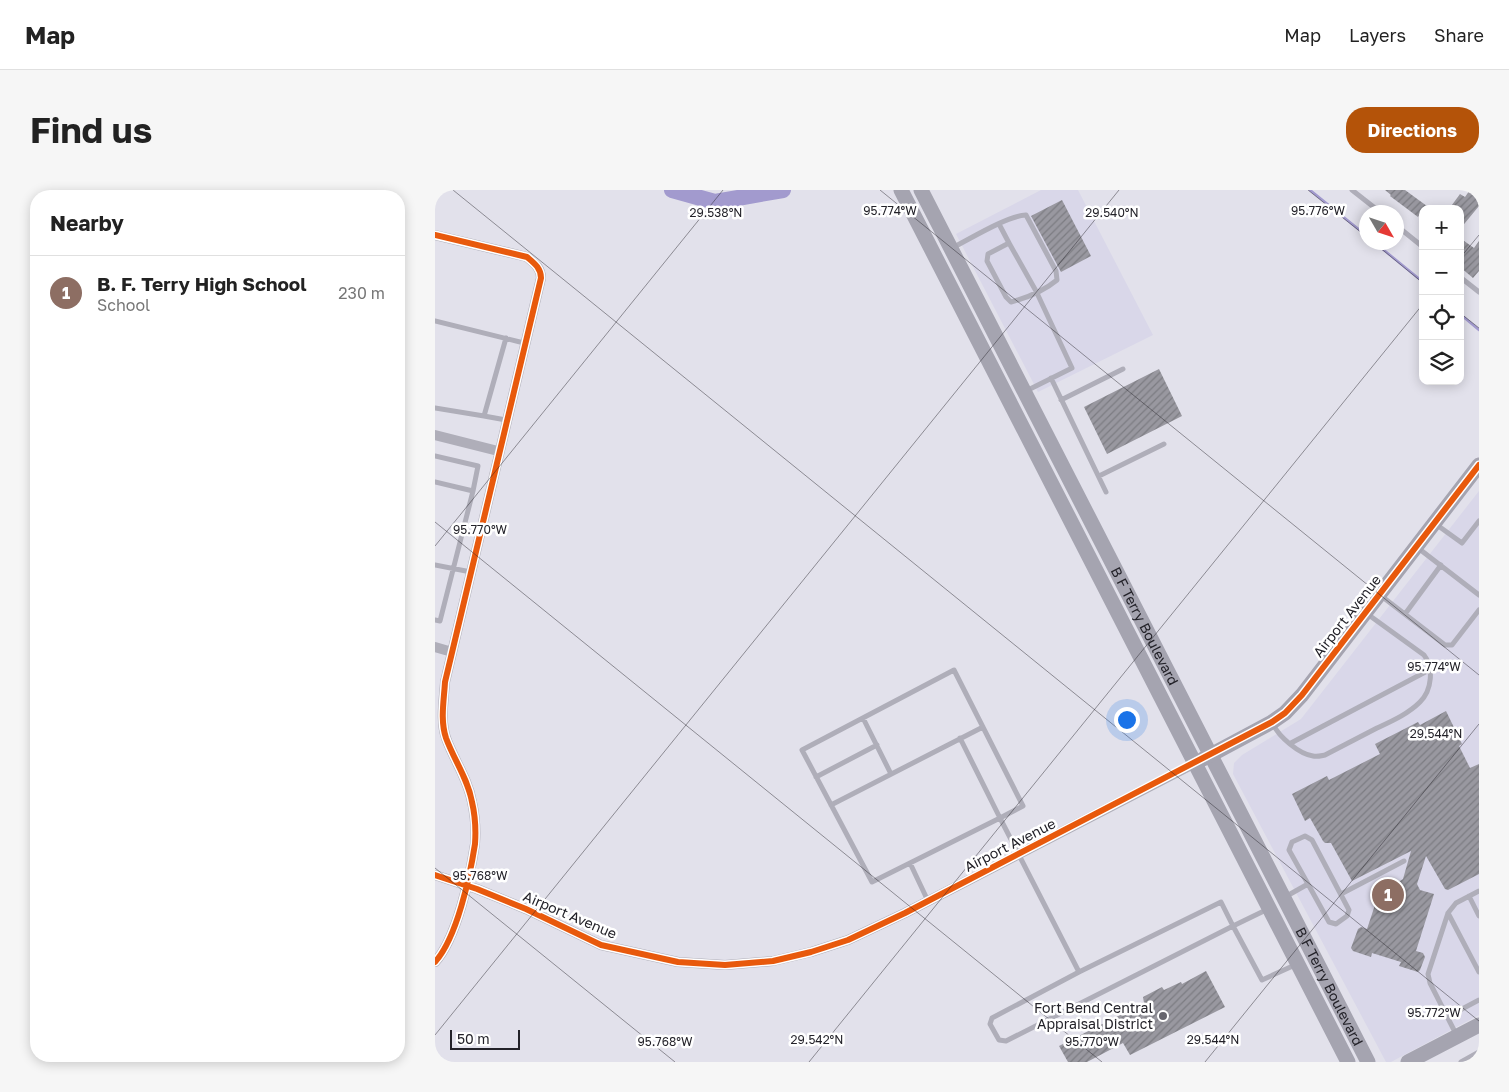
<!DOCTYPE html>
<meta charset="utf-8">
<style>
:root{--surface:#fff;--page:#f6f6f6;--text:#222;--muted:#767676;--line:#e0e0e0;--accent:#b45309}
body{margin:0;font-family:"Golos Text",sans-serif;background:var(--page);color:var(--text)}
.controls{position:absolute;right:15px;top:15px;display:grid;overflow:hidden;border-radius:10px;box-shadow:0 2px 12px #0003}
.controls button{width:45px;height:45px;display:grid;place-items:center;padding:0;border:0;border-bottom:1px solid var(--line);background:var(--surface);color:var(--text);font:25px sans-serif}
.compass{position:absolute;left:924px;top:15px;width:45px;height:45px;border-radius:50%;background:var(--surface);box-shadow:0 2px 12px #0003;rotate:129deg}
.scale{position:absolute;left:15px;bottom:12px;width:70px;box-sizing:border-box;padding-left:5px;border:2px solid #232229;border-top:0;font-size:14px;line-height:18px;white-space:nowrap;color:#232229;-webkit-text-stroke:4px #fff;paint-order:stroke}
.you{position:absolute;left:691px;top:529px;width:18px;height:18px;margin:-12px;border:4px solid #fff;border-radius:50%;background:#1a73e8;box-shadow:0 0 0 8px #1a73e833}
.badge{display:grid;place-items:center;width:32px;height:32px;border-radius:50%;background:var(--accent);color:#fff;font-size:16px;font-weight:700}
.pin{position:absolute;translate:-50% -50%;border:2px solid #fff;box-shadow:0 1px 5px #0006}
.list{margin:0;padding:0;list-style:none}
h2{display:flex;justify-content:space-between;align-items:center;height:65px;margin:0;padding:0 20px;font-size:21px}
h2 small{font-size:16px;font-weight:400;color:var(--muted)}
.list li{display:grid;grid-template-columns:32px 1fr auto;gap:15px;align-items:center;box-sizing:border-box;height:75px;padding:0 20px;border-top:1px solid var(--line)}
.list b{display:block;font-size:19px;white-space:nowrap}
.list p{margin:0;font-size:16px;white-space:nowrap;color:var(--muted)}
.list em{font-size:16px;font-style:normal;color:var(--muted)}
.icon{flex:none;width:28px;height:28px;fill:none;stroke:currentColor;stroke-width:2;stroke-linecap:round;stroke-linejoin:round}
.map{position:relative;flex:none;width:1044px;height:872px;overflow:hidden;border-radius:20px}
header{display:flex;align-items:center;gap:30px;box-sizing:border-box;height:70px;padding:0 25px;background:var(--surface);border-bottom:1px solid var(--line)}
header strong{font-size:24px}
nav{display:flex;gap:28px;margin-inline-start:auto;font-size:18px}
.intro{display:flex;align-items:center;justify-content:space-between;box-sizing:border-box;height:120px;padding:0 30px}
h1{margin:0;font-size:35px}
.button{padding:12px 22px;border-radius:20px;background:var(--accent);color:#fff;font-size:18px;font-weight:700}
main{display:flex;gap:30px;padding:0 30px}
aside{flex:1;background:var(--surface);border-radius:20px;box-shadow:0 2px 12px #0003}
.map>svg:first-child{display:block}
.built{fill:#d9d7e9}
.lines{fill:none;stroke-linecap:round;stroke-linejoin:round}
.stream{stroke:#a29ace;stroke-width:2.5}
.river{stroke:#a29ace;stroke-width:16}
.building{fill:url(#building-hatch)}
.lane{stroke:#afaeb9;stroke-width:5}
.street{stroke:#afaeb9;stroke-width:10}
.secondary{stroke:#a5a4b0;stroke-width:15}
.cycleway-casing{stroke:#fff;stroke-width:9}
.cycleway{stroke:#e8590c;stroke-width:6}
.ticks{fill:none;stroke:#232229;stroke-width:1;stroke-opacity:0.45}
.poi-dot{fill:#66656d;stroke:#fff;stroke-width:2}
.labels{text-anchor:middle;stroke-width:5;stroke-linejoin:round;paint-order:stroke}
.street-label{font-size:14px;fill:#232229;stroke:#fff}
.poi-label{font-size:14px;fill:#232229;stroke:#fff;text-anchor:end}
.ticks-label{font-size:12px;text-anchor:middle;fill:#232229;stroke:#fff;stroke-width:5;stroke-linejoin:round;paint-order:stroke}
</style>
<header>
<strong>Map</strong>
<nav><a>Map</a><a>Layers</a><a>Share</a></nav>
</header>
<div class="intro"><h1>Find us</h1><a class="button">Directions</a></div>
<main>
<aside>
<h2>Nearby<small></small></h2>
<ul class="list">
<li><span class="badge" style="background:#8d6e63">1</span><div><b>B. F. Terry High School</b><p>School</p></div><em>230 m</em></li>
</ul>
</aside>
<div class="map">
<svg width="1044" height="872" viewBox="0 0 1044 872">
<defs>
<pattern id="building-hatch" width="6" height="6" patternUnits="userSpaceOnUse" patternTransform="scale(1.25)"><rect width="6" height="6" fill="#9998a0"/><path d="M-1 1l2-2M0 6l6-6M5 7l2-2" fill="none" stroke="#7c7c82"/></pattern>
</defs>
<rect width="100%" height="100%" fill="#e2e1eb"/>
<path class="built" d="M606 0H643L718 145 603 202 521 44Z
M1044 301V825L956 872H951L798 584 799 573 807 565 866 529Z"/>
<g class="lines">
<path class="stream" d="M875 0 932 46
M939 52 988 92
M1025 124 1044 140"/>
<path class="river" d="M237 0 280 12 348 0"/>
</g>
<path class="building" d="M950 0H970L996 19H988L983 27 955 6 956 5Z
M1035 0H1044V16L1025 39V19H1014L1025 4 1030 7Z
M627 10 656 66 626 82 596 26Z
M1025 48 1039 58 1044 51V81L1038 88 1025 77Z
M724 179 747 226 672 264 649 217Z
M1011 521 1027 554 1024 556 1035 578 1044 574V684L1013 700 1010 699 991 666 982 694 985 700 999 704 981 761 988 763 990 767 985 780 983 782 964 776 966 772 937 763 936 767 918 761 916 758 923 739 926 737 932 739 949 688 962 693 968 689 976 661 917 691 896 653H890L888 651 875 628 870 631 857 604 892 586 894 590 945 564 940 554 983 532 985 535Z
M771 781 790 817 695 865 688 853 652 872H633L624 856 709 813 708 807 727 797 729 800 746 792 747 794Z"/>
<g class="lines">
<path class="lane" d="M917 0 945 22
M962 36 988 57
M574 53 601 101 637 178 591 201
M517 58C535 49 572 26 591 25L621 81 622 90C610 100 591 108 576 112L571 107 552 71 553 64 574 53 564 34
M1025 87 1044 102
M0 131 89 153
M616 188 671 302
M626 210 688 179
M0 218 49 226 71 148
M49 226 71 230
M0 266 43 276 38 301 0 292
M664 286 729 254
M1002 335 1027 353 1044 331
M983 358 1044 405
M0 375 36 382
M945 405 1010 455H1017L1044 420
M970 424 1006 375
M0 430 5 431 38 301
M428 528 456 584
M838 534C844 547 864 564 878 566 882 567 885 566 890 565 907 556 925 547 942 538 957 531 973 524 985 512 997 500 999 478 989 465L931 423
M525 548 565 628 588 616 519 480 367 560 437 692 565 628 644 782
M856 553 996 479
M381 587 442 555
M396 615 548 537
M475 673 493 711
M906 704 969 671
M1034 706 1044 726
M850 707 873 694 894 732 901 734 912 726 914 720 877 650 870 646 857 652 854 660 873 694
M786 712 798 736 571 851 564 850 555 834 557 828 644 782Z
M833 719 798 736 827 790 860 775
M1013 723 1044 782
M1012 827 1044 810
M1021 844 995 793 993 784 1013 723 1021 713 1044 701
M1026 872 1044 862"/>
<path class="street" d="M0 45 92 67C99 73 106 78 106 88L10 492C9 510 5 530 11 548 19 570 33 589 37 612 40 625 41 640 40 654 35 686 22 748 0 772
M0 245 63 261
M0 457 17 462
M0 685 42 699 91 719 166 755 243 772 290 775 338 771 376 762 413 750 470 723 760 573"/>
<g class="secondary">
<path d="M466 0 913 872"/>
<path id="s1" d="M486 0 933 872"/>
<path d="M768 569 837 532 850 523 867 505 1044 275"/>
<path d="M973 872 1044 835"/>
</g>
<defs>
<path id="cycleway" d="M0 45 92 67C99 73 106 78 106 88L10 492C9 510 5 530 11 548 19 570 33 589 37 612 40 625 41 640 40 654 35 686 22 748 0 772
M0 685 42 699 91 719 166 755 243 772 290 775 338 771 376 762 413 750 470 723 837 532 850 523 867 505 1044 275"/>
</defs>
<use href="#cycleway" class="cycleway-casing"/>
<use href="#cycleway" class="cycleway"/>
</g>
<path class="ticks" d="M18 0 1044 831M445 0 1044 485M873 0 932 47M938 52 988 93M1025 68 1044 45M1025 123 1044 138M0 332 667 872M0 356 288 0M0 678 240 872M0 845 684 0M374 872 988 114M770 872 1044 534"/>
<circle class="poi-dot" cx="728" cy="826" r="5"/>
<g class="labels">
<g class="street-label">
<text transform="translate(912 426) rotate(-52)" y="5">Airport Avenue</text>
<text dy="5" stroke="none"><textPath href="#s1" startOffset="490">B F Terry Boulevard</textPath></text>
<text transform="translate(575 655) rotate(-27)" y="5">Airport Avenue</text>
<text transform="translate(135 725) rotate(23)" y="5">Airport Avenue</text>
<text dy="5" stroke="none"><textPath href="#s1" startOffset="895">B F Terry Boulevard</textPath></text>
</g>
<g class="poi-label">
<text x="718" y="823">Fort Bend Central<tspan x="718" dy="16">Appraisal District</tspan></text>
</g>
</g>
<g class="ticks-label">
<text x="455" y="25">95.774°W</text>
<text x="883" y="25">95.776°W</text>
<text x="677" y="27">29.540°N</text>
<text x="281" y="27">29.538°N</text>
<text x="45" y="344">95.770°W</text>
<text x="999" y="481">95.774°W</text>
<text x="1001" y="548">29.544°N</text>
<text x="45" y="690">95.768°W</text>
<text x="999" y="827">95.772°W</text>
<text x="382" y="854">29.542°N</text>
<text x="778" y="854">29.544°N</text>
<text x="230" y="856">95.768°W</text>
<text x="657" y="856">95.770°W</text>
</g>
</svg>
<div class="controls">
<button>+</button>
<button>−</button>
<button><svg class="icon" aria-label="locate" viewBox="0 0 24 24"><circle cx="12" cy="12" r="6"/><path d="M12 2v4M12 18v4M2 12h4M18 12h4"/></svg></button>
<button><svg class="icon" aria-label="layers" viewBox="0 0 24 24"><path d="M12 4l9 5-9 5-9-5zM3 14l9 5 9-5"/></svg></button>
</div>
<svg class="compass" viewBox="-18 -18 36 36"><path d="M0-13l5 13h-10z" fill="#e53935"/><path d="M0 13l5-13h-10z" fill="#767676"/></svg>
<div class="scale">50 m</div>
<div class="you"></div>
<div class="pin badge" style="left:953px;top:705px;background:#8d6e63">1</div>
</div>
</main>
